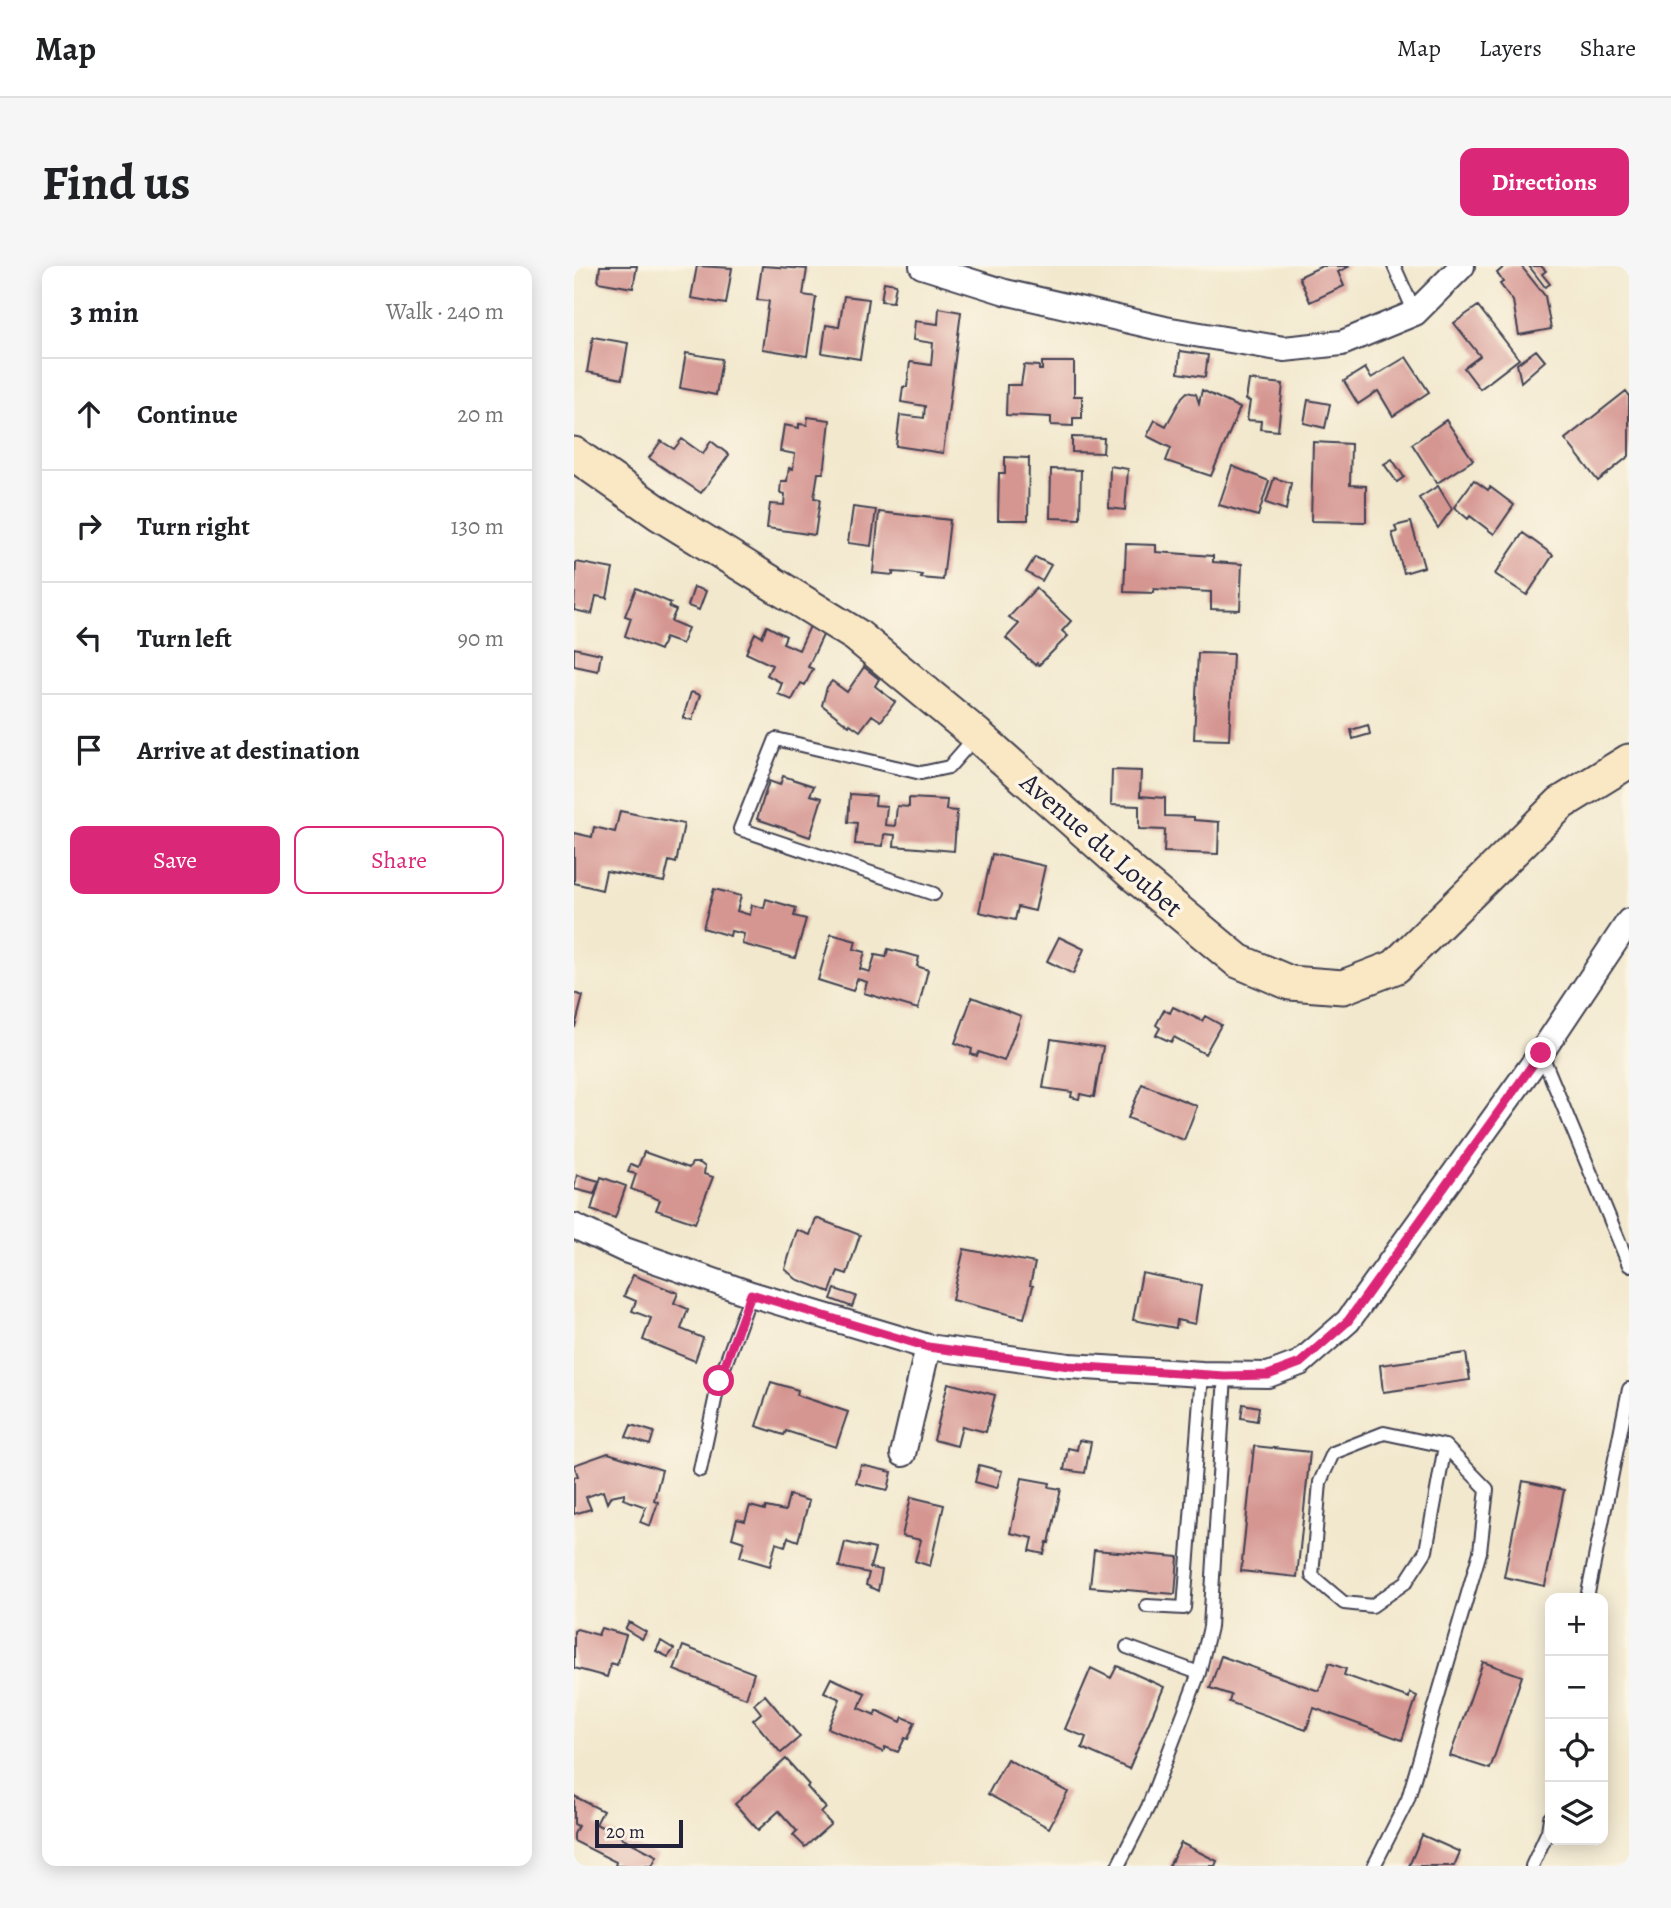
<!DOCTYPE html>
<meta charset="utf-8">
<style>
:root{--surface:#fff;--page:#f6f6f6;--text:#202124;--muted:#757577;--line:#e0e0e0;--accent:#db2777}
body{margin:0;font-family:Alegreya,serif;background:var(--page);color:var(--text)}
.controls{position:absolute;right:21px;bottom:21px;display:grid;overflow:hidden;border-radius:14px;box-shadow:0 4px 18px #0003}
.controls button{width:63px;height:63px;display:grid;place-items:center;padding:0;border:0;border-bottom:2px solid var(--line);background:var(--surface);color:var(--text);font:35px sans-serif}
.scale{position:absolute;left:21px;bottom:18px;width:88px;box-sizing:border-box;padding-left:7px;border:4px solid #22223b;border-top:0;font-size:19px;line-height:24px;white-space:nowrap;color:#22223b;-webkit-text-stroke:5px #fcf5e5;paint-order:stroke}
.stop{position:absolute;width:21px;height:21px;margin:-16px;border:5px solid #db2777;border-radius:50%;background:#fff}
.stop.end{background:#db2777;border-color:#fff;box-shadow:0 2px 7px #0008}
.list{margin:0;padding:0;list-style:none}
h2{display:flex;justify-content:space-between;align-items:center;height:91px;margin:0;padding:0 28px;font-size:30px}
h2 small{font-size:23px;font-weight:400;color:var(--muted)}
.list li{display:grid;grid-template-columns:46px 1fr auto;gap:21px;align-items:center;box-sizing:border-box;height:112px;padding:0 28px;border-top:2px solid var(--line)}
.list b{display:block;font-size:26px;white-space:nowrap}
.list em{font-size:23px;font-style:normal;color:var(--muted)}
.actions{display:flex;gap:14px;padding:21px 28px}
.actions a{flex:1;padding:16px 0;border:2px solid var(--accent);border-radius:14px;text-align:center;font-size:24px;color:var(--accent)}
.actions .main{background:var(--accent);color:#fff}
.icon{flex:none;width:38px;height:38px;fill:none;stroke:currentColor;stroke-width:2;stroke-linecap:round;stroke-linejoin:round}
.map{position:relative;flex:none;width:1055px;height:1600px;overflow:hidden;border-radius:14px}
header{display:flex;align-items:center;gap:42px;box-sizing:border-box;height:98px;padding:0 35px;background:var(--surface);border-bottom:2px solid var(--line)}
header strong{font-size:33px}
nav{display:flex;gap:38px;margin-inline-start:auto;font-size:24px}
.intro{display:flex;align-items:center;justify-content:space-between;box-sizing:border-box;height:168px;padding:0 42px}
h1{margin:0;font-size:49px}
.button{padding:18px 32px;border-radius:14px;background:var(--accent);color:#fff;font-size:24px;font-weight:700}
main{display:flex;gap:42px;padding:0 42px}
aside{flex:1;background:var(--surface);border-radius:14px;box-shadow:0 4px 18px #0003}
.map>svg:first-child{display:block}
.building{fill:#d59692}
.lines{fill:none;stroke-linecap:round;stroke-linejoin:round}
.lane-casing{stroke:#414051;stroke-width:16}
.street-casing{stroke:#414051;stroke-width:28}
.secondary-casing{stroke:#414051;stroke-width:37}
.lane{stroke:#fff;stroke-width:12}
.street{stroke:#fff;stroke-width:24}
.secondary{stroke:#fae7c3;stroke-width:33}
.route{stroke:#db2777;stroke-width:9}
.labels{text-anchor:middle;stroke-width:7;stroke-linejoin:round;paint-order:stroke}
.street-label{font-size:28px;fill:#22223b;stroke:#fcf5e5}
</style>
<header>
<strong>Map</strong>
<nav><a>Map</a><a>Layers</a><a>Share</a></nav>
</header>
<div class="intro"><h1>Find us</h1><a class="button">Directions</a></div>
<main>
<aside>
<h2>3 min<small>Walk · 240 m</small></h2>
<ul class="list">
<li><svg class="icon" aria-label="ahead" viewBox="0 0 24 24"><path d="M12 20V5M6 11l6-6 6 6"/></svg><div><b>Continue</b></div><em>20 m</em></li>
<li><svg class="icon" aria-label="right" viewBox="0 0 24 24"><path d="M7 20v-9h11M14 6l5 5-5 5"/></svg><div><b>Turn right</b></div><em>130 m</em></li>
<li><svg class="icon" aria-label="left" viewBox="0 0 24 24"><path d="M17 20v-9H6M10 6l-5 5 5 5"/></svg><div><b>Turn left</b></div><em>90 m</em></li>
<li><svg class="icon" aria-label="arrive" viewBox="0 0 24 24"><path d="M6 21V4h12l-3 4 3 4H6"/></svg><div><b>Arrive at destination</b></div></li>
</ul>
<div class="actions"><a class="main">Save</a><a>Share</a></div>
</aside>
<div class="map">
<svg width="1055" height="1600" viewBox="0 0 1055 1600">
<rect width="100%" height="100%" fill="#fcf5e5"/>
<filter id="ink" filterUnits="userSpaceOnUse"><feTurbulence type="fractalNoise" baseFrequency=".0143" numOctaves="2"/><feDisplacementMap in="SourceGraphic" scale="14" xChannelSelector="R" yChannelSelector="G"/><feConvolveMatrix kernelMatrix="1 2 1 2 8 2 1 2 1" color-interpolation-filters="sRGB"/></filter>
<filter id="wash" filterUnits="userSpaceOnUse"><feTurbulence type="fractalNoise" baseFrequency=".00686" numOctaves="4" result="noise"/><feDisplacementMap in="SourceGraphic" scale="28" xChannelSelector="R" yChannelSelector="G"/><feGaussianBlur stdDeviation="1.57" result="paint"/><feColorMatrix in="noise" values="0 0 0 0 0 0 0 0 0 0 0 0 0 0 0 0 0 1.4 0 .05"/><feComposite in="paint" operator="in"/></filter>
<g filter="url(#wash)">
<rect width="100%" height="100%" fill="#f2e8ce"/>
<g id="blocks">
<path class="building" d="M26 0H63L59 22 24 16Z
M123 0 158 2 152 38 117 32Z
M188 0 233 3 229 29 242 31 233 90 188 83 195 35 183 34Z
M748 0H776L764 6 770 20 736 36 725 11Z
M931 0H947L971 30 977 63 945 69 939 35 926 18 929 16 923 7Z
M955 0H967L972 5 968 8 976 18 971 21Z
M310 16 322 18 319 36 307 35Z
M270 30 295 33 286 93 248 87 252 59 265 61Z
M904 40 945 93 906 123 890 102 906 90 880 57Z
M365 42 387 46 369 187 322 180 326 149 350 152 351 140 327 136 329 121H333L336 96 357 99 359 77 339 74 341 55 364 58Z
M19 71 54 77 48 113 13 106Z
M962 84 971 95 947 116 943 98Z
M606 85 634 89 631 111 604 107Z
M112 87 148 93 142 129 106 122Z
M832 91 855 126 819 150 804 125 784 138 770 115 791 102 797 112Z
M468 96H500V130H508V152H499V160L477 159V151L432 149 433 119H447L450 99 465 100V104H468Z
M675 114 709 118 704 165 686 163 687 155 673 154 676 135 672 134Z
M628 124 666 142 637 210 592 195 597 182 573 170 581 154 592 160 608 131 613 126 622 128 625 137Z
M1052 125 1055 129V190L1024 215 991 173Z
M734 134 756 138 751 162 730 157Z
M234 151 256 154 251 200 249 207H244L240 232 246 233 241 269 193 262 196 238 210 239 211 228 206 227 207 215H213L215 202 219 203 221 188 206 185 210 159 225 162V158L233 159Z
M872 154 899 194 863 217 838 178Z
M498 171 530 172 529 187 498 186Z
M108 173 129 188 137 175 155 189 127 227 75 192 87 175 100 183Z
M739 176 777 178 776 219 792 220V256L737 255Z
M431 191 455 192 454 254H424L425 207H431Z
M818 193 830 211 823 216 810 198Z
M536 200 554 203 551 244 535 242Z
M658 200 695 215 684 250 645 239Z
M477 203 507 204 506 253 476 252Z
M700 212 717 217 712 244 692 237Z
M900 214 914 224 916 221 940 239 920 268 896 250 894 253 880 241Z
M864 220 878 243 864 262 845 232Z
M279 241 302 244 297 280 274 277Z
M305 246 376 254 369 314 347 312 348 309 335 307 319 306V309L299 307Z
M837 256 850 301 830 307 818 267 823 266 821 260Z
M949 267 979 289 953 329 921 308Z
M552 278 582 279V286L639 290V296L668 298 666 344 637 343V326L580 323V327L550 326Z
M461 291 477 299 468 315 452 306Z
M2 296 39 303 33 332 22 330 18 348 0 344Z
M120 321 132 325 125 344 114 340Z
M62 322 97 337 95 341 102 344 97 355 114 362 108 378 91 372 86 384 51 370 57 352 51 350Z
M462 322 497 355 488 365 494 370 465 399 463 397 461 399 432 372 445 358 435 351Z
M237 358 250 367 234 401 239 403 231 419 227 417 218 434 204 428 208 417 193 409 198 399 172 387 181 367 188 371 193 360 212 370 209 377 225 384Z
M0 382 27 388 24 405 0 400Z
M624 387 659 388 655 474 620 473Z
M290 401 305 413 301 420 321 436 307 455 298 449 286 465 276 458 275 460 248 439 253 421 258 415 273 426Z
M117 426 126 429 118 454 109 452Z
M794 459 796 468 779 473 777 464Z
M538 504 567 505 566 530 591 532V550L620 551V554L645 556 644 588 590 586 591 564 565 563V540L537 539Z
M209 510 240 520 236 529 248 532 236 571 183 553 195 515 206 519Z
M276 528 302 530 301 539 313 540 311 559 321 560 323 540 335 541V532L373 534 372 544 383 545 380 585 320 580 321 569 310 568 309 580 281 578 283 557 274 556Z
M46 545 110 558 102 597 95 595 90 616 32 605 28 624 0 617V567L18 571 20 561 41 566Z
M418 588 471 600 461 645 444 641 441 654 405 646Z
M140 623 167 630 163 645 176 649 178 639 190 642 192 633 222 642 220 650 232 653 221 692 168 678 170 668 157 665 156 670 129 662Z
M257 668 282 675 280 683 291 686 286 703 296 706 301 689 312 691 314 683 345 691 343 700 354 704 344 743 290 727 293 716 283 713 279 725 244 714Z
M485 671 510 683 499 708 473 695Z
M0 727 9 730 1 761H0Z
M398 731 447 750 430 795 405 786 403 790 397 788 398 783 381 777Z
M599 741 628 755 631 750 647 759 631 788 600 771 597 776 582 769 586 762 582 759 590 744 596 747Z
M477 773 529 781 520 831 506 828 505 833 497 831 498 826 469 822Z
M568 818 623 840 610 874 554 852Z
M70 886 115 902 118 897H126L131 901 130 908 139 911 121 957 82 944 86 934 57 923 62 908 54 906 57 898 64 901Z
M3 909 25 915 20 928 0 923Z
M27 911 52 920 41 952 17 944Z
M242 952 286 969 273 1008 264 1005 256 1026 222 1013 211 1003 223 964 236 969Z
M390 983 461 997 456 1019 459 1020 450 1052 378 1034Z
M568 1007 627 1019 621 1058 603 1054 602 1062 559 1054Z
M59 1009 104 1027 100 1037 114 1043 107 1063 129 1072 121 1095 69 1074 77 1052 58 1045 62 1035 50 1030Z
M261 1023 282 1030 278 1041 257 1033Z
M892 1087 896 1114 809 1126 806 1099Z
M197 1116 224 1124 223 1129 274 1146 262 1181 212 1165 210 1169 182 1160Z
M374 1117 421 1129 412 1166 388 1160 383 1180 360 1174Z
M669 1138 685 1141 683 1155 667 1152Z
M57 1159 80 1166 76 1179 52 1171Z
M505 1174 517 1176 511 1207 490 1204 494 1182 503 1184Z
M680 1180 736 1186 723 1311 667 1305Z
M34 1187 88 1204 80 1234 84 1236 76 1260 66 1256 72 1241 49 1233 51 1227 37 1230 33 1237 29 1225 12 1231 17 1243 0 1248V1211L4 1210 0 1199Z
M287 1199 318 1206 314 1224 282 1217Z
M405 1199 428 1205 423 1222 401 1216Z
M448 1212 476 1217 475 1221 487 1223 475 1277 473 1276 470 1288 456 1285 459 1272 436 1267Z
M949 1215 990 1224 971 1320 930 1311Z
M215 1229 235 1235 224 1275 214 1271 211 1280 202 1277 196 1300 166 1291 170 1276 158 1272 163 1253 171 1255 176 1240 191 1244 192 1241 211 1245Z
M337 1231 370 1239 356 1300 341 1295 347 1274 328 1270Z
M271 1276 301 1283 296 1302 308 1304 304 1325 292 1319 295 1307 265 1301Z
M520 1284 604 1291 601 1328 516 1321Z
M55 1356 72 1366 68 1373 51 1363Z
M27 1362 52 1369 43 1399 37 1397 33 1411 0 1402V1365L3 1363 24 1369Z
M87 1375 100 1383 94 1391 82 1385Z
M109 1380 180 1407 172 1432 100 1404Z
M647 1390 745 1425 755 1397 772 1403 770 1409 835 1432 836 1427 843 1430 828 1474 740 1442 732 1464 655 1436 657 1429 636 1422Z
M909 1396 948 1410 916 1503 876 1490Z
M543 1400 590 1421 555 1503 508 1482 512 1471 491 1463 517 1402 537 1412Z
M257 1412 291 1427 285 1442 301 1449 302 1444 327 1456 329 1451 341 1456 334 1473 331 1472 324 1486 311 1481 309 1486 254 1462 266 1433 250 1426Z
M191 1429 226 1471 207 1487 179 1454 187 1447 180 1438Z
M212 1493 235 1519 233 1521 252 1542 247 1547 257 1558 231 1581 219 1569 223 1565 205 1545 184 1564 161 1538Z
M433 1493 494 1526 475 1562 414 1528Z
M0 1530 29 1545 22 1558 83 1590 78 1600H41L42 1596 0 1575V1568L4 1560 0 1558Z
M848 1569 886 1586 880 1600H835Z
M607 1577 643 1595 641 1600H595Z"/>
</g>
</g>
<g filter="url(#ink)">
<use href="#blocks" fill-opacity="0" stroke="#414051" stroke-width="2"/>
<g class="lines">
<defs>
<path id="lane" d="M820 0 841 47
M360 628 166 563 202 473 347 507 375 501 403 469
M967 787 1055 999
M126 1204 145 1115 177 1028
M1013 1332 1055 1123
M573 1340 610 1342 628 1108
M553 1381 625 1407 636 1361 651 1109
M544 1600 574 1541 625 1407
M800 1600 834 1533 906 1286 913 1223 871 1180 810 1167 759 1187 746 1216 738 1310 770 1337 798 1340 832 1316 852 1285 871 1180
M958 1600 974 1565 976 1552"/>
<path id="street" d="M348 0 431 26 591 63 710 83 768 77 841 47 888 0
M0 960 51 984 177 1028 354 1081 495 1100 628 1108 694 1109 726 1097 774 1055 967 787 1055 655
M329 1188 354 1081"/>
<path id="secondary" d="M0 188 86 248 282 369 403 469 558 607 664 695 716 717 769 721 821 701 987 537 1055 495"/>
</defs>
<use href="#lane" class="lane-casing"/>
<use href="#street" class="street-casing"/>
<use href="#secondary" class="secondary-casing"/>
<use href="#lane" class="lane"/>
<use href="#street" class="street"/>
<use href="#secondary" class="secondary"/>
</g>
</g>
<g class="lines" filter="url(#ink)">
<path class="route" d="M145 1115 177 1028 354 1081 495 1100 651 1110 694 1109 726 1097 774 1055 967 787"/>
</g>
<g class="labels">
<g class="street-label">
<text transform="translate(528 578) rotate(41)" y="10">Avenue du Loubet</text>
</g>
</g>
</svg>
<div class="controls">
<button>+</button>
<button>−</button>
<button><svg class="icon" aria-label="locate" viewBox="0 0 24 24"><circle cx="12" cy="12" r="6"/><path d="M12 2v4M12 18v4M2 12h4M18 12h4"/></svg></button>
<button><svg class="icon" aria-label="layers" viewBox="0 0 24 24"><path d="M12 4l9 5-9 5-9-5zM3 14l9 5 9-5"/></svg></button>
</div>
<div class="scale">20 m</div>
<div class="stop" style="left:145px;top:1115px"></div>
<div class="stop end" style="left:967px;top:787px"></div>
</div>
</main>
